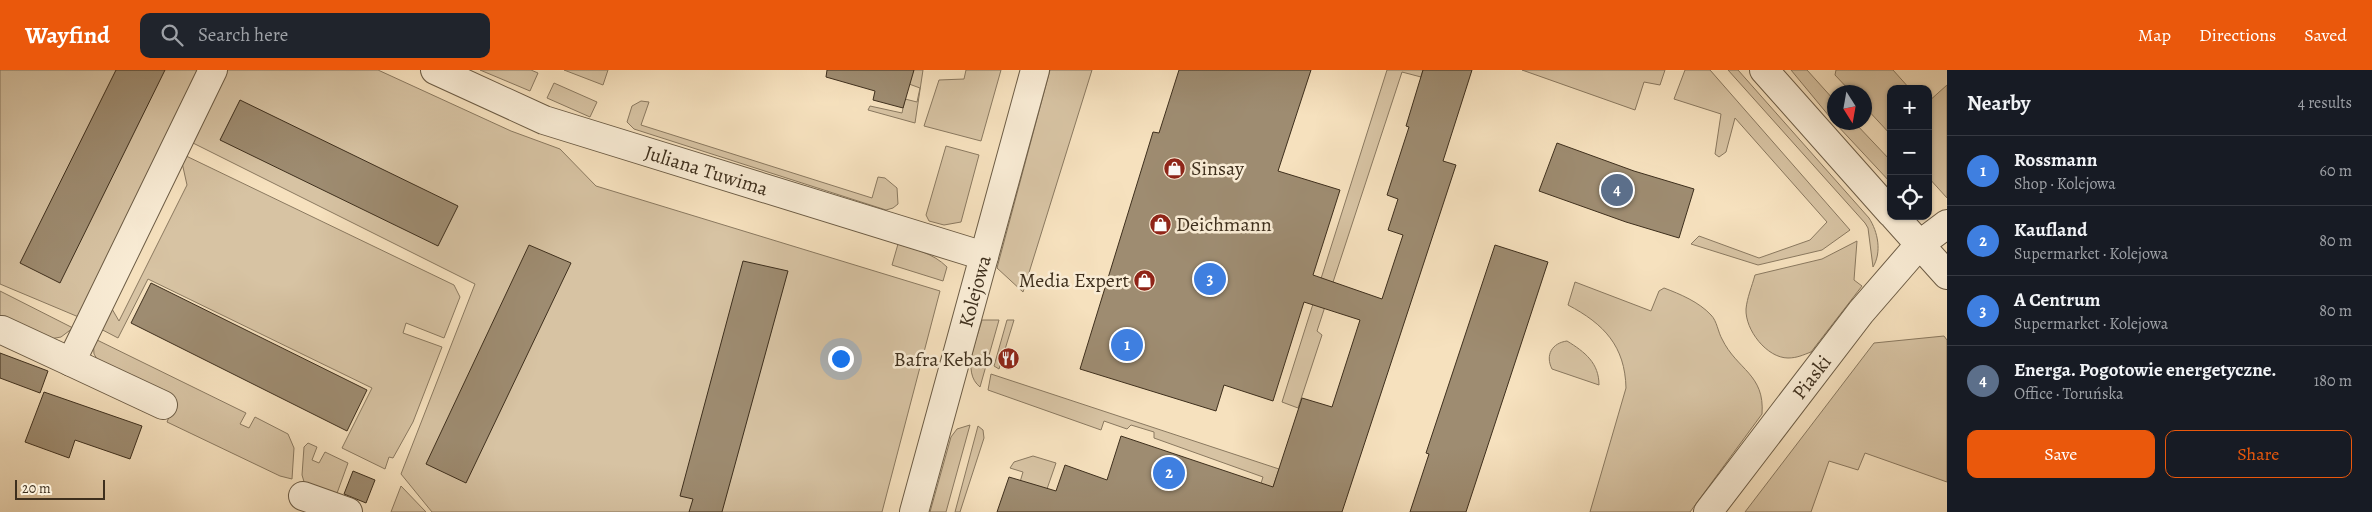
<!DOCTYPE html>
<meta charset="utf-8">
<style>
:root{--surface:#171b24;--page:#20242c;--text:#f1f3f6;--muted:#9ea1a6;--line:#363941;--accent:#ea580c}
body{margin:0;font-family:Alegreya,serif;background:var(--page);color:var(--text)}
.controls{position:absolute;right:15px;top:15px;display:grid;overflow:hidden;border-radius:10px;box-shadow:0 1px 4px #0004}
.controls button{width:45px;height:45px;display:grid;place-items:center;padding:0;border:0;border-bottom:1px solid var(--line);background:var(--surface);color:var(--text);font:25px sans-serif}
.compass{position:absolute;left:1827px;top:15px;width:45px;height:45px;border-radius:50%;background:var(--surface);box-shadow:0 1px 4px #0004;rotate:169deg}
.scale{position:absolute;left:15px;bottom:12px;width:90px;box-sizing:border-box;padding-left:5px;border:2px solid #3e2f1d;border-top:0;font-size:14px;line-height:18px;white-space:nowrap;color:#3e2f1d;-webkit-text-stroke:4px #f9ecd5;paint-order:stroke}
.you{position:absolute;left:840px;top:288px;width:18px;height:18px;margin:-12px;border:4px solid #fff;border-radius:50%;background:#1a73e8;box-shadow:0 0 0 8px #1a73e833}
.badge{display:grid;place-items:center;width:32px;height:32px;border-radius:50%;background:var(--accent);color:#fff;font-size:16px;font-weight:700}
.pin{position:absolute;translate:-50% -50%;border:2px solid #fff;box-shadow:0 1px 5px #0006}
.list{margin:0;padding:0;list-style:none}
h2{display:flex;justify-content:space-between;align-items:center;height:65px;margin:0;padding:0 20px;font-size:21px}
h2 small{font-size:16px;font-weight:400;color:var(--muted)}
.list li{display:grid;grid-template-columns:32px 1fr auto;gap:15px;align-items:center;box-sizing:border-box;height:70px;padding:0 20px;border-top:1px solid var(--line)}
.list b{display:block;font-size:19px;white-space:nowrap}
.list p{margin:0;font-size:16px;white-space:nowrap;color:var(--muted)}
.list em{font-size:16px;font-style:normal;color:var(--muted)}
.actions{display:flex;gap:10px;padding:15px 20px}
.actions a{flex:1;padding:11px 0;border:1px solid var(--accent);border-radius:10px;text-align:center;font-size:18px;color:var(--accent)}
.actions .main{background:var(--accent);color:#fff}
.icon{flex:none;width:28px;height:28px;fill:none;stroke:currentColor;stroke-width:2;stroke-linecap:round;stroke-linejoin:round}
.map{position:relative;flex:none;width:1947px;height:442px;overflow:hidden}
header{display:flex;align-items:center;gap:30px;box-sizing:border-box;height:70px;padding:0 25px;background:var(--accent);color:#fff}
header strong{font-size:24px}
nav{display:flex;gap:28px;margin-inline-start:auto;font-size:18px}
.search{width:350px;height:45px;background:var(--page);display:flex;align-items:center;gap:12px;box-sizing:border-box;padding:0 18px;border-radius:10px;color:var(--muted);font-size:19px}
main{display:flex}
aside{flex:1;background:var(--surface)}
.map>svg:first-child{display:block}
.green{fill:#d7c3a3;stroke:#8a7960}
.building{fill:#9e8c71;stroke:#3e2f1d}
.lines{fill:none;stroke-linecap:round;stroke-linejoin:round}
.minor-casing{stroke:#6c5c45;stroke-width:30}
.tertiary-casing{stroke:#6c5c45;stroke-width:30}
.minor{stroke:#f9ecd5;stroke-width:28}
.tertiary{stroke:#f9ecd5;stroke-width:28}
.labels{text-anchor:middle;stroke-width:5;stroke-linejoin:round;paint-order:stroke}
.poi-label{font-size:20px;fill:#3e2f1d;stroke:#f9ecd5;text-anchor:start}
.street-label{font-size:20px;fill:#3e2f1d;stroke:#f9ecd5}
</style>
<header>
<strong>Wayfind</strong>
<div class="search"><svg class="icon" aria-label="search" viewBox="0 0 24 24"><circle cx="10" cy="10" r="6"/><path d="M15 15l6 6"/></svg>Search here</div>
<nav><a>Map</a><a>Directions</a><a>Saved</a></nav>
</header>
<main>
<div class="map">
<svg width="1947" height="442" viewBox="0 0 1947 442">
<rect width="100%" height="100%" fill="#f6e1be"/>
<filter id="stains"><feTurbulence type="fractalNoise" baseFrequency=".004" numOctaves="4"/><feColorMatrix values="0 0 0 0 .2 0 0 0 0 .09 0 0 0 0 .02 0 0 0 .5 -.17"/></filter>
<radialGradient id="worn" r=".72"><stop offset=".6" stop-color="#630" stop-opacity="0"/><stop offset="1" stop-color="#630" stop-opacity=".3"/></radialGradient>
<path class="green" d="M0 0H378L511 61 560 79 596 116 940 221 882 442H432L401 404 475 214 171 62 81 248 0 214Z
M480 0H531L538 3 530 21Z
M564 0H608L603 15Z
M913 0H923L915 53 868 40 870 36 902 43 905 29 917 32 920 18 909 14Z
M966 0H1001L981 71 924 56 939 10 964 9Z
M1050 0H1092L1023 222 997 198Z
M1387 0H1423L1421 7 1402 2 1317 261 1322 265 1298 338 1282 332Z
M1522 0H1665L1660 15 1644 12 1635 40Z
M1685 0H1710L1850 160 1822 180 1758 195 1691 174 1699 166 1759 188 1810 170 1827 152 1735 48 1726 82 1719 87 1715 84 1721 44 1674 29Z
M1728 0H1738L1869 148C1878 162 1882 182 1873 197L1868 158 1865 153Z
M1791 0H1807L1834 30V52Z
M1836 0H1893L1910 19H1891V65L1865 37 1864 22H1851L1835 5Z
M554 13 597 32 590 47 547 28Z
M1947 15V128L1928 107V32Z
M641 31 649 32 641 55 872 128 878 107 885 108 897 118 898 134 893 138 886 140 634 59 627 52 632 36Z
M1835 53H1855L1891 91V113Z
M946 76 979 85 961 152 944 155 929 151 926 145Z
M182 84 454 215 460 227 444 268 406 253 403 263 442 277 413 352 393 388 389 387 385 399 342 378 372 318 148 209 118 268 95 256 108 232 119 251 187 115 181 88Z
M1857 171 1854 210 1862 216 1811 282C1803 285 1797 288 1788 288 1767 288 1745 260 1746 239 1747 228 1752 216 1755 205L1822 189Z
M898 174C916 180 933 183 947 197L943 211 892 195Z
M1575 212 1651 241 1659 221 1664 218C1680 224 1699 232 1711 245 1717 251 1718 262 1722 269 1737 300 1765 304 1762 344L1690 442H1590L1626 318C1625 276 1604 254 1568 235Z
M0 221 73 258 61 267 50 269 0 251Z
M982 250H999L980 317C961 302 977 269 982 250Z
M1007 250H1014L999 299 994 296Z
M1944 266 1947 270V412L1865 383 1858 400 1829 391 1811 442H1745L1874 273Z
M93 268 246 343 240 354 249 358 255 347 288 364 294 378 292 409 280 406 167 352 175 332 100 294 94 284Z
M1567 271C1585 282 1599 293 1599 315L1552 299C1545 285 1552 273 1567 271Z
M991 304 1279 399 1265 442H1252L1263 407 1154 368V362L1131 355 1127 359 1104 351 1101 360 988 320Z
M970 355 946 442H930L951 367 957 359Z
M978 356 983 360 984 368 960 442H955Z
M308 373 317 377 312 390 319 393 325 382 348 393 336 426 305 415 302 405 304 377Z
M1033 386 1056 393 1039 442H1011L1023 402 1010 398 1014 392Z
M401 416 426 442H391Z"/>
<path class="building" d="M116 0H165L60 213 20 193Z
M827 0H914L903 38 873 30 875 21 826 7Z
M1179 0H1311L1278 101 1340 120 1313 205 1382 229 1403 165 1388 160 1398 129 1387 125 1409 57 1406 56 1423 0H1472L1443 91 1456 95 1342 442H997L1009 407 1056 421 1065 395 1107 410 1121 366 1273 417 1302 328 1332 337 1360 250 1304 232 1273 331 1224 315 1216 341 1080 299 1153 62 1159 63Z
M240 30 458 136 438 176 220 70Z
M1557 73 1634 101 1694 119 1679 168 1626 152 1539 121Z
M529 175 571 193 466 413 426 394Z
M1495 175 1548 192 1466 442H1410L1429 384 1426 383Z
M743 191 788 201 722 442H689L693 429 680 426Z
M151 213 367 320 347 361 131 253Z
M0 283 48 301 40 323 0 308Z
M44 322 142 356 130 389 75 370 69 388 25 372Z
M353 401 375 410 366 433 344 424Z"/>
<g class="lines">
<defs>
<g id="minor">
<path id="s1" d="M435 0 544 50 984 186"/>
<path d="M2 260 71 292"/>
<path d="M163 335 71 292 213 0"/>
<path d="M303 426 348 442"/>
<path id="s2" d="M914 442 1035 0"/>
<path id="s3" d="M1708 442 1861 242 1919 175"/>
</g>
<path id="tertiary" d="M1764 0 1891 143
M1894 146 1947 205
M1919 175 1947 154"/>
</defs>
<use href="#minor" class="minor-casing"/>
<use href="#tertiary" class="tertiary-casing"/>
<use href="#minor" class="minor"/>
<use href="#tertiary" class="tertiary"/>
</g>
<defs>
<symbol id="shop-disc" viewBox="-11 -11 22 22"><circle r="9.5" fill="#8f2418" stroke="#f9ecd5"/><path d="M-5-2.5h2.3a2.7 3.5 0 0 1 5.4 0H5L5.5 6h-11ZM-1.5-2.5h3a1.5 2.3 0 0 0-3 0Z" fill="#fff"/></symbol>
<symbol id="restaurant-disc" viewBox="-11 -11 22 22"><circle r="9.5" fill="#8f2418" stroke="#f9ecd5"/><path d="M-5-6h1v4h1v-4h1v4h1v-4h1v5L-1.5 .5V6h-2V.5L-5-1ZM5-6V6H3V1.5H1.5Q1.5-4 5-6Z" fill="#fff"/></symbol>
</defs>
<g fill-rule="evenodd">
<use href="#shop-disc" x="1162" y="86" width="25" height="25"/>
<use href="#shop-disc" x="1148" y="142" width="25" height="25"/>
<use href="#shop-disc" x="1132" y="198" width="25" height="25"/>
<use href="#restaurant-disc" x="996" y="276" width="25" height="25"/>
</g>
<g class="labels">
<g class="poi-label">
<text x="1191" y="105">Sinsay</text>
<text x="1176" y="161">Deichmann</text>
<text x="1129" y="217" text-anchor="end">Media Expert</text>
<text x="993" y="296" text-anchor="end">Bafra Kebab</text>
</g>
<g class="street-label">
<text dy="7" stroke="none"><textPath href="#s1" startOffset="290">Juliana Tuwima</textPath></text>
<text dy="7" stroke="none"><textPath href="#s2" startOffset="229">Kolejowa</textPath></text>
<text dy="7" stroke="none"><textPath href="#s3" startOffset="170">Piaski</textPath></text>
</g>
</g>
<rect width="100%" height="100%" filter="url(#stains)"/>
<rect width="100%" height="100%" fill="url(#worn)"/>
</svg>
<div class="controls">
<button>+</button>
<button>−</button>
<button><svg class="icon" aria-label="locate" viewBox="0 0 24 24"><circle cx="12" cy="12" r="6"/><path d="M12 2v4M12 18v4M2 12h4M18 12h4"/></svg></button>
</div>
<svg class="compass" viewBox="-18 -18 36 36"><path d="M0-13l5 13h-10z" fill="#e53935"/><path d="M0 13l5-13h-10z" fill="#9ea1a6"/></svg>
<div class="scale">20 m</div>
<div class="you"></div>
<div class="pin badge" style="left:1127px;top:275px;background:#3f7fe0">1</div>
<div class="pin badge" style="left:1169px;top:403px;background:#3f7fe0">2</div>
<div class="pin badge" style="left:1210px;top:209px;background:#3f7fe0">3</div>
<div class="pin badge" style="left:1617px;top:120px;background:#5c6f8a">4</div>
</div>
<aside>
<h2>Nearby<small>4 results</small></h2>
<ul class="list">
<li><span class="badge" style="background:#3f7fe0">1</span><div><b>Rossmann</b><p>Shop · Kolejowa</p></div><em>60 m</em></li>
<li><span class="badge" style="background:#3f7fe0">2</span><div><b>Kaufland</b><p>Supermarket · Kolejowa</p></div><em>80 m</em></li>
<li><span class="badge" style="background:#3f7fe0">3</span><div><b>A Centrum</b><p>Supermarket · Kolejowa</p></div><em>80 m</em></li>
<li><span class="badge" style="background:#5c6f8a">4</span><div><b>Energa. Pogotowie energetyczne.</b><p>Office · Toruńska</p></div><em>180 m</em></li>
</ul>
<div class="actions"><a class="main">Save</a><a>Share</a></div>
</aside>
</main>
